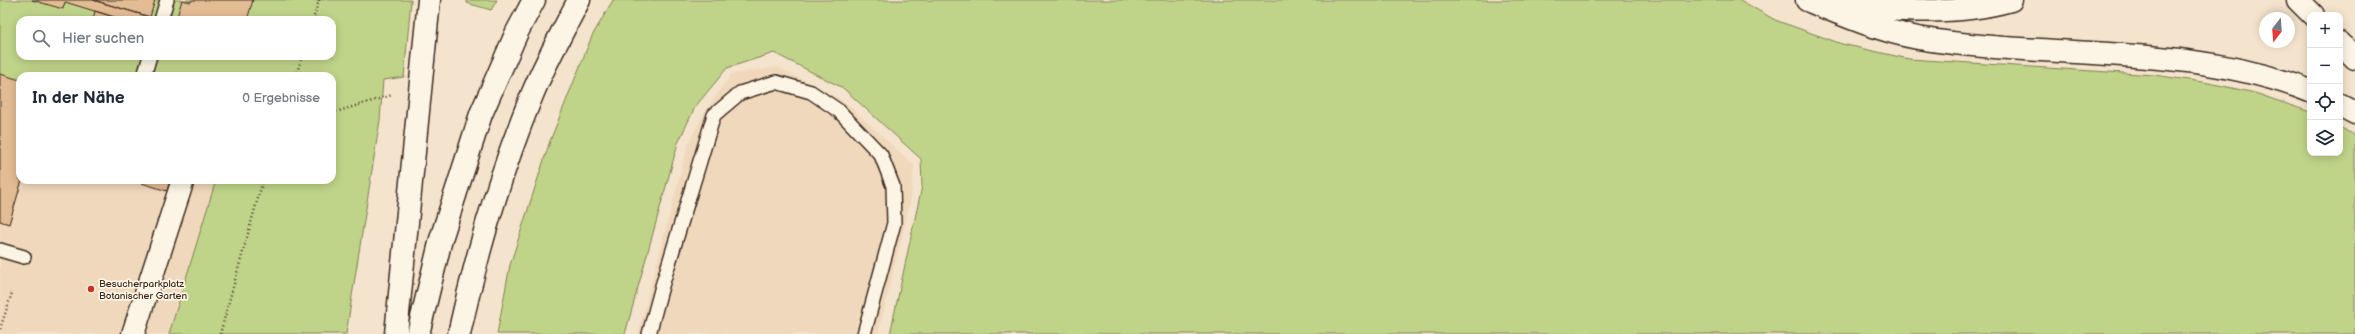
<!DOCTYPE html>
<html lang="de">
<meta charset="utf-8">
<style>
:root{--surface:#fff;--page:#f2f2f3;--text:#1f2937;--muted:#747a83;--line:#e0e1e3}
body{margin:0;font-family:"Balsamiq Sans",sans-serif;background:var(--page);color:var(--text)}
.controls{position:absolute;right:12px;top:12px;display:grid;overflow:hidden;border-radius:8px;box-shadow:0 2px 10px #0003}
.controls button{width:36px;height:36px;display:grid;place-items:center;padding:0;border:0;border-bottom:1px solid var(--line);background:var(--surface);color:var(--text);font:20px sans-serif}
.compass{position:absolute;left:2259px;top:12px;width:36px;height:36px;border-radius:50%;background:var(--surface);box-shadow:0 2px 10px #0003;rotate:197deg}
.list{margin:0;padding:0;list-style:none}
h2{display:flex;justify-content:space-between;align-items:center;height:52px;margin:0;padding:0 16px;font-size:17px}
h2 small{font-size:13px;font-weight:400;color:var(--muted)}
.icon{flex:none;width:22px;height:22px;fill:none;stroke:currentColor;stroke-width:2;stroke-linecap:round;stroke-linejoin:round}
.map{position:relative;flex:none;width:2355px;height:334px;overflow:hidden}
.search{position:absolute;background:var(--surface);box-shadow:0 2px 10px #0003;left:16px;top:16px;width:320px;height:44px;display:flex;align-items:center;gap:10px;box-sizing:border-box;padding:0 14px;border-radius:12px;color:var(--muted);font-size:15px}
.panel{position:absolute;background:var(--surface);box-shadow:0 2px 10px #0003;left:16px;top:72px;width:320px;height:112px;border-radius:12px}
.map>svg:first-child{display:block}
.built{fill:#f0d8bc}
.green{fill:#c0d489;stroke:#7e7f54;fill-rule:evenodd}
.building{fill:#e4bc94;stroke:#3b2a1e}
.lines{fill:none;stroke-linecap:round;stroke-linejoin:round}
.service-casing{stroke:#3b2a1e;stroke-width:16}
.minor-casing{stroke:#3b2a1e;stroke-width:25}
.secondary-casing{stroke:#3b2a1e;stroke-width:25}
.path{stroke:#3b2a1e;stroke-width:2.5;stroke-dasharray:1 3;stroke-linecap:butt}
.service{stroke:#fcf5e5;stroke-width:13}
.minor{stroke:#fcf5e5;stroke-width:22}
.secondary{stroke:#fcf5e5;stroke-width:22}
.poi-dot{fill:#c8321e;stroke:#fcf5e5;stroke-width:1.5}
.labels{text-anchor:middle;stroke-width:3.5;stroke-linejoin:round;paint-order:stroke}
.poi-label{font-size:10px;fill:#3b2a1e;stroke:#fcf5e5;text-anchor:start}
</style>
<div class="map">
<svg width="2355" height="334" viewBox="0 0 2355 334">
<rect width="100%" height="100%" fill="#f5e4cd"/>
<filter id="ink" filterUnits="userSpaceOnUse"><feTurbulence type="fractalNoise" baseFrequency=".025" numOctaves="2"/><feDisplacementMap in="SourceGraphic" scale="8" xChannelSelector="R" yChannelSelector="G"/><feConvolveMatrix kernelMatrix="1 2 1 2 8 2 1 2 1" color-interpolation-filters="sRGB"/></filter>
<g filter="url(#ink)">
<path class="built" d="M0 0 332 20H20V180H300L266 334H0Z
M778 67 845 102 914 165 911 200 878 334H638L688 144 704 113 731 74Z"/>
<path class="green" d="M0 0H411L404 77 383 80 380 120 346 334H169L216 180H332V76H20V180H22L9 224 0 221ZM20 20H332V56H20Z
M467 0H497L491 10 467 3Z
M613 0H1740L1775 20 1842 44 1909 59 2154 75 2209 83 2255 93 2310 112V153H2340V127L2355 136V334H890L922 186 921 159 843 88 774 53 727 68 695 107 678 143 625 334H497L510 265 550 141 592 36Z"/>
<path class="building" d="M32 0H93L150 17 149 20H124L65 2 63 9Z
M93 0H155L150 17Z
M182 0 191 2 192 0H253L247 20H176Z
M95 11 124 20H93Z
M0 74 20 80V180H22L9 224 0 221Z
M132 180H170L167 191Z"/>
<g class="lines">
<defs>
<path id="service" d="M161 20 167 0
M144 76 150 56
M0 250 24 257
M649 334 662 286 714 115 740 93 776 82 811 92 839 111 881 155 893 186 894 223 864 334"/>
<path id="minor" d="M133 334 183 180"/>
<path id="secondary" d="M1807 0C1843 15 1880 31 1918 38 2048 60 2186 42 2310 91
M2298 0 2313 15
M1835 3C1892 11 1955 16 2011 0
M2340 43 2355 58
M2340 105 2355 113
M396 334 429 0
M418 334 441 239 481 114 517 32 534 0
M459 334C477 252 500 173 532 95 545 63 563 31 579 0"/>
</defs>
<use href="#service" class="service-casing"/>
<use href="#minor" class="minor-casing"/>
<use href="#secondary" class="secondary-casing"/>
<path class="path" d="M313 20 319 0
M296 76 302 56
M332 113 392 95
M0 329 12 293
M220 334 263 180"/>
<use href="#service" class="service"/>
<use href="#minor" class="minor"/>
<use href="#secondary" class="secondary"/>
</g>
</g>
<circle class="poi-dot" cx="91" cy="289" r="4"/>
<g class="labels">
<g class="poi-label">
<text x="99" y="287">Besucherparkplatz<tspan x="99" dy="12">Botanischer Garten</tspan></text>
</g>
</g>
</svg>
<div class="controls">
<button>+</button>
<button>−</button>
<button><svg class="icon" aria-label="locate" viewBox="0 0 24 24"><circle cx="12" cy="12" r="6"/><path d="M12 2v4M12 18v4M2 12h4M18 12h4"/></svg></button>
<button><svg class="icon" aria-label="layers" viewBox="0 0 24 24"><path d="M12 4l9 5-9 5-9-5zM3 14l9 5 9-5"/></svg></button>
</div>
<svg class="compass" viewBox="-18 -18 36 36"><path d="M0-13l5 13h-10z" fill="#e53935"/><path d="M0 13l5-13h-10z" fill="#747a83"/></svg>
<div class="search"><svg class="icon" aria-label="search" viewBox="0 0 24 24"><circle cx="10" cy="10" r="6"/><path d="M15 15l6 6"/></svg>Hier suchen</div>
<section class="panel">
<h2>In der Nähe<small>0 Ergebnisse</small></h2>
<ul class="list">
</ul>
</section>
</div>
